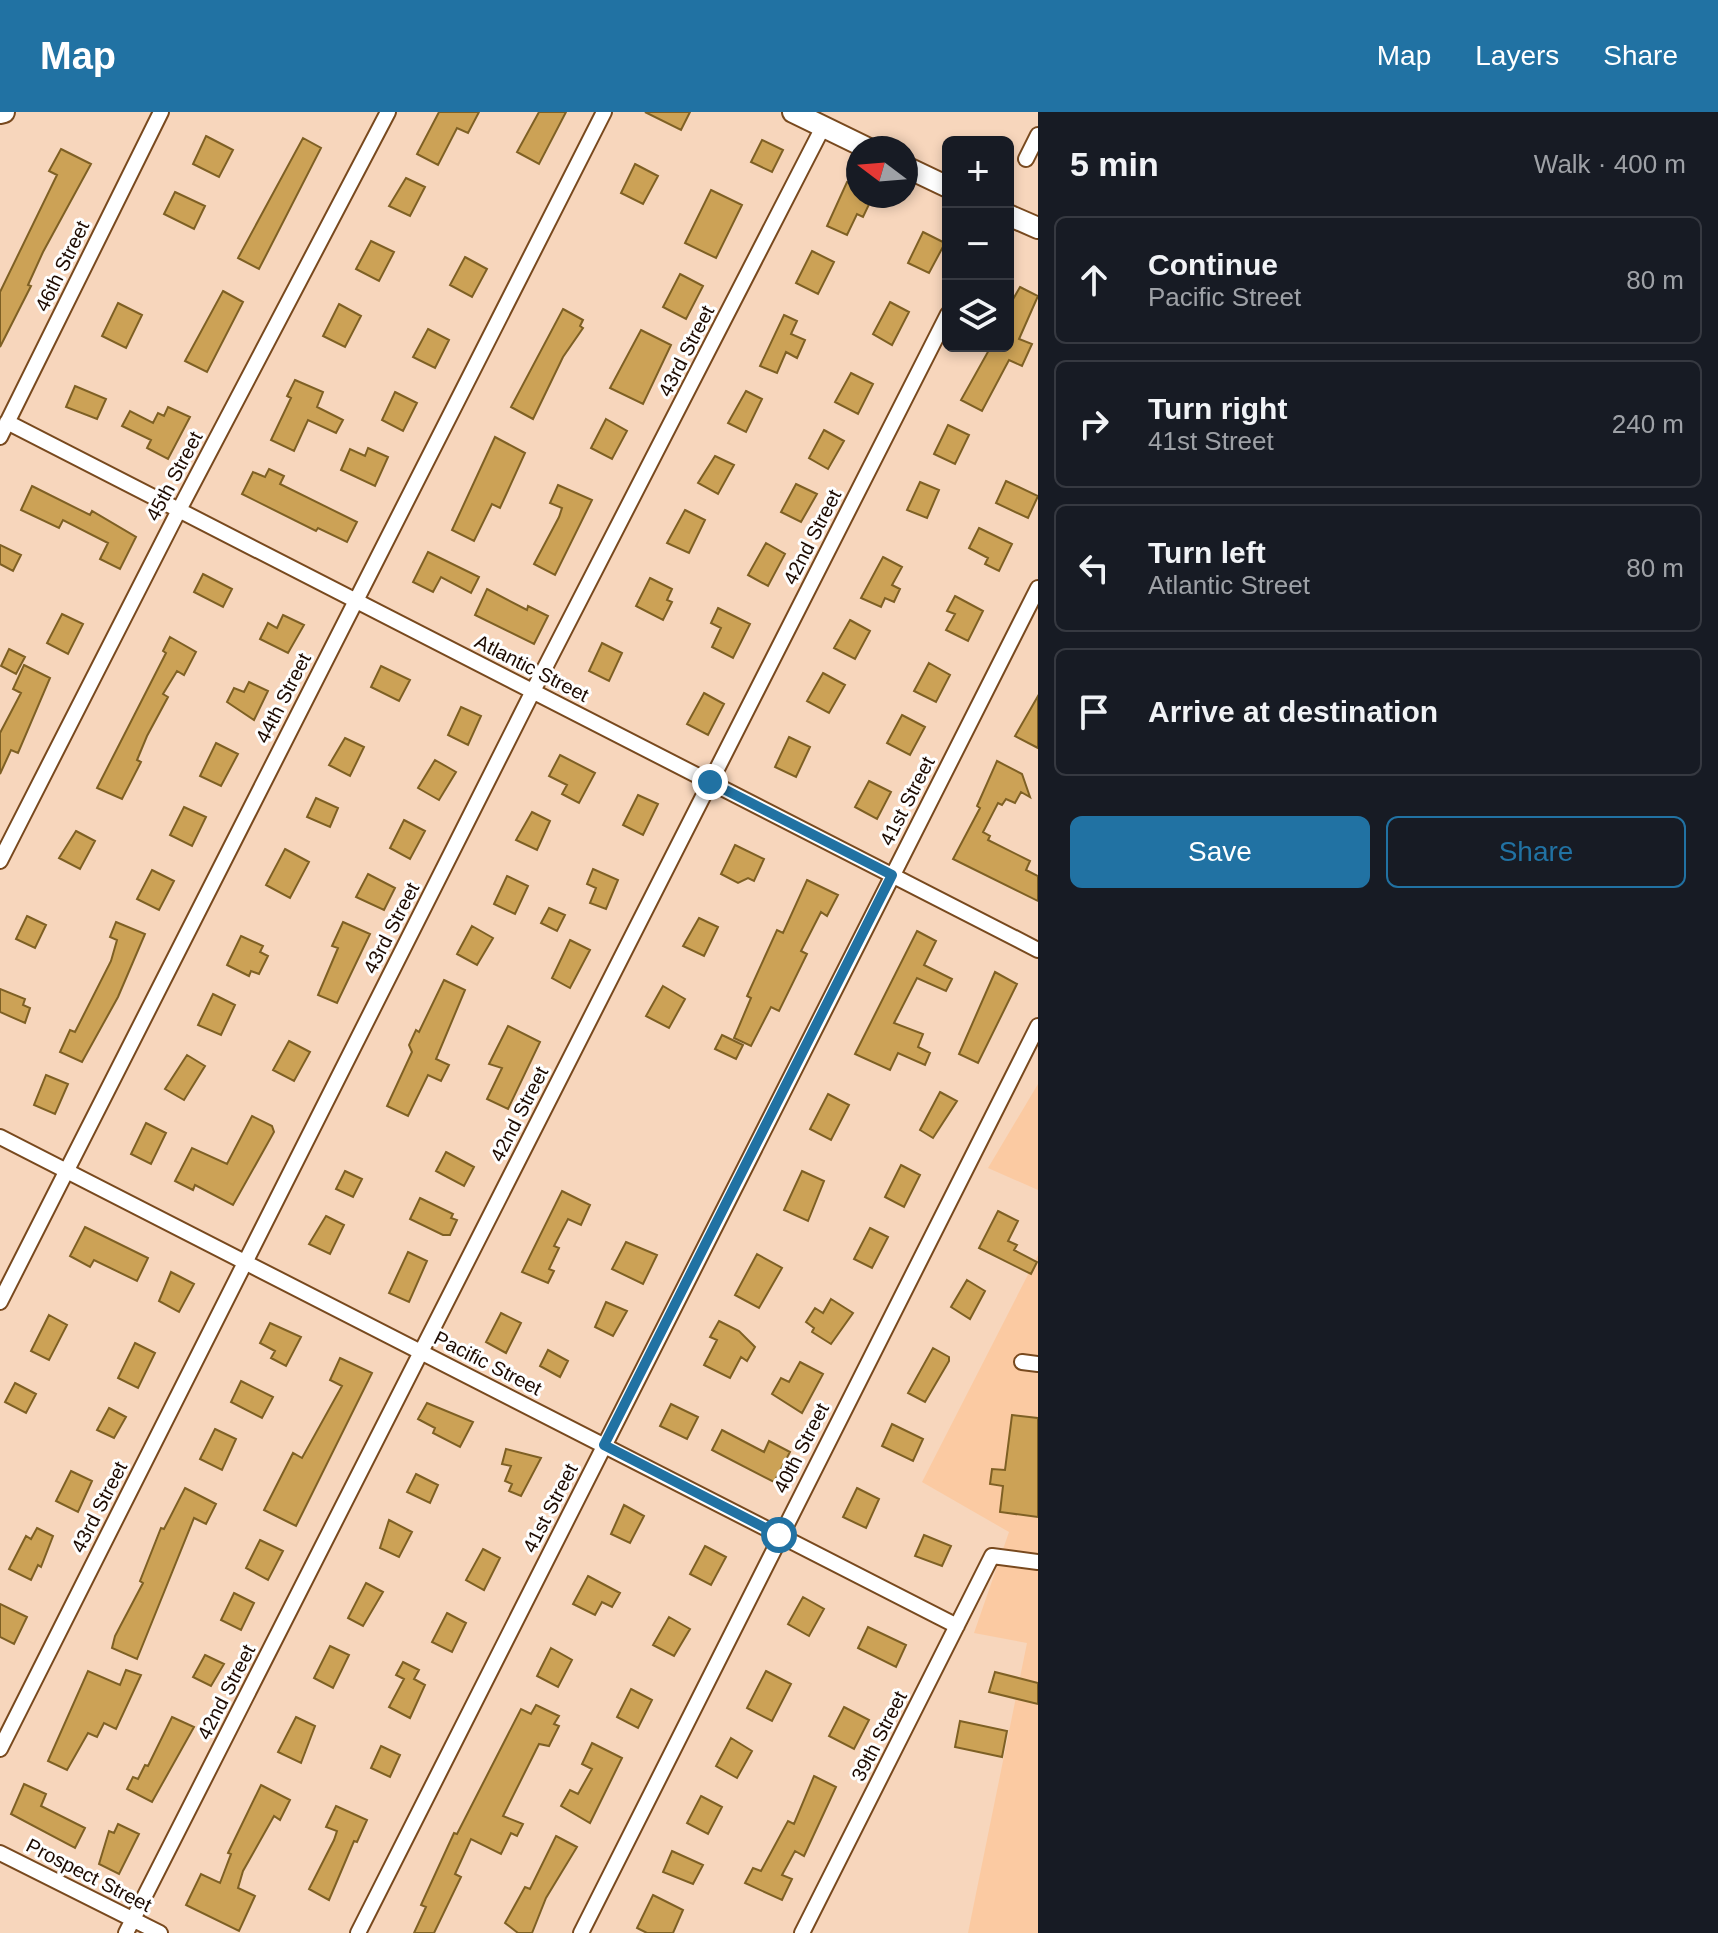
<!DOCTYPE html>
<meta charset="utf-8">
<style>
:root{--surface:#171b24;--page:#242831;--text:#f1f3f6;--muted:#9ea1a6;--line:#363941;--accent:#2172a3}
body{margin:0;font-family:Arial,sans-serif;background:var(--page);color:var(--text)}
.controls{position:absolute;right:24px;top:24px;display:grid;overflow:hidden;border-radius:12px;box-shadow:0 4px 12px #0003}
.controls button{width:72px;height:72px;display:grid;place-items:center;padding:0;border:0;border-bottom:2px solid var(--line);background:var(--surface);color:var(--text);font:40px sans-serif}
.compass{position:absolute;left:846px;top:24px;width:72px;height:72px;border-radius:50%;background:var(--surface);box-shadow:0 4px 12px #0003;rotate:286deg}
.stop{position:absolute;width:24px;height:24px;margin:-18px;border:6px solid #2172a3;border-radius:50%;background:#fff}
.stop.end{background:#2172a3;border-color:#fff;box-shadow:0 2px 8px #0008}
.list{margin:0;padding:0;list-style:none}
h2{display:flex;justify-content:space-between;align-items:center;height:104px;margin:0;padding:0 32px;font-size:34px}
h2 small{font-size:26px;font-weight:400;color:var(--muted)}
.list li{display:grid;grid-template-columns:52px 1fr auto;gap:24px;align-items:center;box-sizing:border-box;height:128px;margin:0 16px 16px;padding:0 16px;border:2px solid var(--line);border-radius:12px}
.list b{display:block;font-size:30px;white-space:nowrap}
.list p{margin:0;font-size:26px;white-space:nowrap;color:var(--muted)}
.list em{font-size:26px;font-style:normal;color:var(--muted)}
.actions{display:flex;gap:16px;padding:24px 32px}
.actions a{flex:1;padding:18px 0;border:2px solid var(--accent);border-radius:12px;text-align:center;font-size:28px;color:var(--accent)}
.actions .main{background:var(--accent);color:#fff}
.icon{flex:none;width:44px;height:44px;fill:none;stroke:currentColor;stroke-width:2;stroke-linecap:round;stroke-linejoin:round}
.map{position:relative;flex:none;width:1038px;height:1821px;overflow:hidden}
header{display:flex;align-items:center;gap:48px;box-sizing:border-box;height:112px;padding:0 40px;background:var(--accent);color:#fff}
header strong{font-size:38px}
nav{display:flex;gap:44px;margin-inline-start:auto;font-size:28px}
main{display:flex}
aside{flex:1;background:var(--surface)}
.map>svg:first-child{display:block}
.built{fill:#fbcaa2}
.building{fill:#cca256;stroke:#7e6024;stroke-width:2}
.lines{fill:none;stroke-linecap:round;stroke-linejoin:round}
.street-casing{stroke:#78491e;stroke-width:18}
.secondary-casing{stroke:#78491e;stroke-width:24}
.street{stroke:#fff;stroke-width:14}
.secondary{stroke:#fff;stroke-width:20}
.route{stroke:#2172a3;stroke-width:10}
.labels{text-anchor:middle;stroke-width:6;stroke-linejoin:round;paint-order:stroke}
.street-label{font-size:20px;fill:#1c0a00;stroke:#fefefe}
</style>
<header>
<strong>Map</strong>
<nav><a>Map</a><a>Layers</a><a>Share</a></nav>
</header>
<main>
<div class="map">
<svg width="1038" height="1821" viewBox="0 0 1038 1821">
<rect width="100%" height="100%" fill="#f7d6bc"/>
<path class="built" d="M1038 972V1078L988 1056Z
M1038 1143V1821H968L1027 1531 974 1521 1009 1420 922 1370Z"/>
<path class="building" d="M439 0H479L468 21 457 16 438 53 417 42Z
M539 0H566L539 52 517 40Z
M645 0H690L681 18Z
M206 24 233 38 219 65 193 52Z
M303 26 321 36 259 157 238 146Z
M762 28 783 38 772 60 751 50Z
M61 37 91 52 43 140 28 173 31 174 0 235V180L57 63 49 59Z
M635 52 658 64 643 92 621 81Z
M406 66 425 75 410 104 389 94Z
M847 70 858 75V84H873L863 105 857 102 847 123 827 114Z
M711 78 742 93 716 146 685 131Z
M175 80 205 94 194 117 164 102Z
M923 120 945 131 929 161 908 151Z
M371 129 394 140 379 169 356 157Z
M812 139 834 150 818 182 796 171Z
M465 145 487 157 472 185 450 173Z
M680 162 703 174 686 207 663 195Z
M1020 175 1038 184 1019 227 1032 232 1022 254 1009 248 982 299 961 288 989 238 981 234H1008V196Z
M223 179 243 190 207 260 185 249Z
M890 190 909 200 892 233 873 222Z
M118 191 142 203 126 236 102 224Z
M339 192 361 204 345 235 323 224Z
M563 197 583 208 580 214 583 216 563 245 533 307 511 295Z
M784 203 797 209 791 222 805 228 797 246 786 240 777 261 760 254Z
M428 217 449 228 435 256 413 245Z
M641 218 671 233 643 292 610 276Z
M851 261 873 272 858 302 835 290Z
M295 268 323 280 317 295 343 308 336 321 308 308 294 339 271 328 291 286 287 284Z
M75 274 106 287 97 307 66 295Z
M746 279 762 287 746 320 728 311Z
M395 280 417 291 403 319 382 308Z
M168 295 190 305 168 347 147 336 151 328 122 314 130 299 153 311 158 301 164 304Z
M606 307 627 319 612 347 591 336Z
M948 313 969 323 955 352 934 342Z
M824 318 844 329 828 357 809 346Z
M495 325 525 341 500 396 492 392 474 429 452 418Z
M368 336 388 345 375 374 341 358 350 337 365 344Z
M715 344 734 353 718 382 698 371Z
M269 357 284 364 280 372 357 410 347 430 318 416 316 419 242 382 253 360 265 365Z
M1006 369 1038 384 1028 406 996 391Z
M920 370 939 378 927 406 907 398Z
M796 372 817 382 801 410 781 400Z
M558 373 592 388 555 463 534 452 559 405 562 396 550 391Z
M32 374 90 403 92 399 136 425 120 457 100 447 108 431 63 408 59 416 21 398Z
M685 398 705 408 689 441 667 431Z
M979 416 1012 432 999 459 985 452 988 446 969 436Z
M766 431 785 442 768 474 748 463Z
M0 433 21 443 13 459 0 452Z
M428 440 479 465 471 481 441 465 433 480 413 470Z
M883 445 902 455 892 473 900 477 894 490 885 486 881 495 861 486Z
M203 462 232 477 223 495 194 480Z
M650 466 672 477 667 488 672 490 663 508 636 494Z
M487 477 527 498 528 494 548 504 534 532 475 503Z
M955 484 983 499 968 529 946 518 955 502 947 499Z
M718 496 750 512 733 546 712 535 721 516 711 511Z
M62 502 83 512 68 542 47 531Z
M283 503 304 513 288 541 260 527 268 511 277 516Z
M850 508 870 519 855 547 834 536Z
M170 525 196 540 184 563 177 559 163 582 168 585 147 624 137 648 141 650 122 687 97 676 166 541 163 539Z
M602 531 622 541 609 569 589 559Z
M9 537 25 545 16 562 1 554Z
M929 551 950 563 936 590 914 579Z
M24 553 50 566 18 641 11 638 0 662V621L21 581 13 577Z
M381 554 410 568 399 589 371 575Z
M823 561 845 573 829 601 807 589Z
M249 570 268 579 254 608 227 590 234 576 244 580Z
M704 581 724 592 708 623 687 612Z
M1038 584V636L1015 624Z
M461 595 481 604 468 633 448 623Z
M902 603 925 615 910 643 887 631Z
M789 625 810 635 796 665 775 655Z
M345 626 364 635 350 664 329 653Z
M216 631 238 642 221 674 200 664Z
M560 643 595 661 579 691 562 682 567 673 549 664Z
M435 648 456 660 439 688 418 676Z
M997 649 1022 662 1030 685 1021 680 1015 691 1006 687 1002 693 998 691 983 720 990 724 988 728 1030 749 1026 758 1038 764V789L953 747 980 696 977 694Z
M869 669 891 680 877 707 855 695Z
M638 683 658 692 643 723 623 713Z
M316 686 338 696 330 715 307 705Z
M184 695 206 705 192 734 170 723Z
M532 700 550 709 537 738 516 728Z
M404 708 425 719 410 747 390 736Z
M76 719 95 729 80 757 59 746Z
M735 733 764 747 754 769 748 766 738 771 721 762Z
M285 737 309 750 290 786 266 773Z
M593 757 618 768 606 797 590 791 596 776 587 772Z
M152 758 174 769 159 798 137 787Z
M368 762 395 776 384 798 356 785Z
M507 764 528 774 515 802 494 792Z
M807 768 838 783 827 804 821 800 801 839 807 842 779 899 771 895 751 934 734 926 751 886 747 884 777 818 783 821Z
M549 796 565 803 557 819 541 811Z
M27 804 46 813 35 836 16 827Z
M699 806 718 815 704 844 683 834Z
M116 810 145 822 118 885 82 950 60 940 70 918 75 920 111 849 117 828 110 825Z
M343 810 370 822 337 891 318 883 338 836 332 834Z
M472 814 493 826 477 853 457 842Z
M917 819 936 829 924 853 952 867 946 879 917 866 894 911 923 922 918 935 930 941 925 953 898 941 890 958 855 942Z
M241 824 263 834 260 840 268 844 259 862 251 859 249 864 227 853Z
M570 828 590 838 570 876 552 866Z
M995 860 1017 872 978 951 959 942Z
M444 868 465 878 436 947 449 953 441 969 428 963 408 1004 387 994 412 940 409 933 416 918 419 920Z
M663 874 685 887 669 916 646 904Z
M0 877 25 887 23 893 30 896 25 911 0 900Z
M213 882 235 893 221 923 198 913Z
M508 914 540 930 508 997 487 987 502 956 489 952Z
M722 923 743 933 736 947 715 937Z
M289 929 310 940 294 969 273 958Z
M187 943 205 954 184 988 165 977Z
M46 963 68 972 55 1002 34 993Z
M940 980 957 989 933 1026 920 1018Z
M828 982 849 993 831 1028 810 1017Z
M252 1004 272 1014 274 1020 233 1093 195 1073 193 1078 175 1069 192 1036 227 1052Z
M146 1011 166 1021 151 1052 131 1042Z
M446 1040 474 1055 464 1074 436 1059Z
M901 1053 920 1063 904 1095 885 1085Z
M345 1059 362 1067 353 1085 336 1077Z
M802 1059 824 1069 808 1109 784 1098Z
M562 1079 590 1093 581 1113 568 1107 554 1134 559 1136 549 1157 554 1159 548 1171 522 1160Z
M420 1086 453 1102 451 1106 457 1108 450 1123H443L410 1107Z
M998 1099 1018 1109 1008 1129 1017 1133 1014 1138 1037 1150 1031 1162 979 1136Z
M326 1104 344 1113 330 1142 309 1132Z
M85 1115 148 1146 137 1169 94 1148 90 1155 70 1144Z
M870 1116 888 1125 872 1156 854 1147Z
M626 1130 657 1143 643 1172 612 1157Z
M408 1140 427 1149 409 1190 389 1181Z
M757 1142 782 1156 759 1196 735 1183Z
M171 1160 194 1172 179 1200 159 1189Z
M967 1168 985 1179 970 1207 951 1195Z
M831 1187 853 1201 831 1232 812 1220 814 1216 806 1210 815 1196 823 1201Z
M606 1190 627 1199 613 1224 595 1215Z
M501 1201 521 1211 506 1241 486 1230Z
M49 1203 67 1213 49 1248 31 1239Z
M719 1209 739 1219 755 1235 747 1249 741 1245 730 1266 704 1253 717 1228 710 1225Z
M270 1211 301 1225 286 1254 271 1246 275 1239 260 1231Z
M135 1231 155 1241 138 1276 118 1266Z
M933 1236 949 1245V1249L925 1290 908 1281Z
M548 1238 568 1249 560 1265 540 1254Z
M340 1246 372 1261 296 1414 264 1398 293 1341 302 1346 342 1274 330 1268Z
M800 1250 823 1262 802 1301 772 1282 781 1266 789 1270Z
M241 1269 273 1285 262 1306 231 1290Z
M15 1271 36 1282 26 1301 5 1290Z
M427 1291 473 1310 460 1335 433 1321 435 1316 418 1307Z
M671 1292 698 1305 687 1327 660 1314Z
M109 1296 126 1305 114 1326 97 1318Z
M1012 1303 1038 1306V1405L1000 1400 1003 1374 990 1372 992 1357 1005 1358Z
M892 1312 923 1327 913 1349 882 1334Z
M215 1317 236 1327 222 1358 200 1347Z
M722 1318 764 1340 769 1329 790 1340 774 1370 712 1338Z
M506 1337 541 1346 521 1384 509 1379 512 1372 505 1369 511 1354 502 1352Z
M71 1359 92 1369 78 1400 56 1389Z
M416 1362 438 1373 430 1391 407 1380Z
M185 1376 216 1392 206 1412 194 1406 137 1547 112 1536 115 1524 143 1471 140 1469 161 1416 164 1417Z
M857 1376 879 1387 866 1416 843 1405Z
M624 1393 644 1404 630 1431 611 1422Z
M389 1408 412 1420 399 1445 380 1436Z
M37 1416 53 1424 41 1455 38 1453 31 1468 9 1457 26 1424 31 1427Z
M924 1423 951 1434 942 1454 915 1444Z
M260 1428 283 1439 268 1468 246 1456Z
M705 1434 726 1445 711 1473 690 1462Z
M483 1437 500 1446 484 1478 466 1468Z
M588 1464 620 1481 612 1495 602 1490 595 1503 573 1492Z
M366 1471 383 1480 363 1514 348 1506Z
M234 1481 254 1491 241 1518 221 1508Z
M803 1485 824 1497 809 1524 788 1512Z
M0 1492 27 1505 14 1532 0 1525Z
M447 1501 466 1511 452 1540 432 1530Z
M669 1505 690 1517 674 1544 653 1533Z
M868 1515 906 1533 896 1555 858 1536Z
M330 1534 349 1543 333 1576 314 1566Z
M551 1536 572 1548 558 1575 537 1564Z
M205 1543 224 1552 211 1574 193 1565Z
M403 1550 419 1558 414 1567 425 1573 410 1606 389 1595 404 1567 396 1563Z
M126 1558 141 1563 116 1617 104 1611 97 1625 88 1621 67 1658 48 1649 88 1559 120 1573Z
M766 1559 791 1572 772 1609 747 1596Z
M995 1560 1038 1571V1592L989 1580Z
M631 1577 652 1588 638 1616 617 1605Z
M536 1593 559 1604 554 1612 559 1614 549 1634 539 1632 503 1704 523 1712 517 1724 511 1721 501 1742 471 1727 455 1762 461 1765 434 1821H414L426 1795 421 1793 454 1721 457 1722 521 1597 531 1602Z
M844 1595 869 1608 854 1637 829 1624Z
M172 1605 194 1615 152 1690 127 1677 133 1665 138 1667 145 1653 148 1654Z
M296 1605 315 1614 301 1651 278 1640Z
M960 1609 1007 1619 1002 1645 955 1635Z
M731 1626 752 1639 737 1666 716 1654Z
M592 1631 622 1646 590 1711 561 1694 570 1678 578 1682 592 1657 582 1652Z
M381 1634 400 1643 390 1665 371 1656Z
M814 1664 836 1675 804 1744 795 1739 782 1763 792 1767 782 1788 745 1771 753 1756 761 1759 788 1709 794 1712Z
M24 1672 46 1682 41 1694 85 1716 75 1736 11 1702Z
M261 1673 290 1688 280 1708 274 1704 243 1759 238 1776 255 1784 239 1819 186 1793 201 1762 220 1771 231 1742 228 1741Z
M701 1684 722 1695 708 1722 687 1711Z
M336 1694 367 1708 357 1730 354 1729 329 1788 309 1777 334 1728 337 1719 326 1715Z
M118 1712 139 1722 119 1762 99 1752 109 1719 114 1721Z
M556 1724 577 1735 546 1786 532 1821H518L505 1811 525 1775 530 1777Z
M672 1739 703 1753 693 1772 663 1760Z
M653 1783 683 1798 673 1821H647L637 1816Z"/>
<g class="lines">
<defs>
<path id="street" d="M1026 47 1038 23
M7 310 1038 838
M0 325 161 0
M0 749 179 398 388 0
M0 1025 957 1514
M0 1190 604 0
M1022 1250 1038 1252
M0 1637 533 579 823 15
M0 1741 160 1821
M126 1821 948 202
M358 1821 1038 476
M581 1821 1038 914
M802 1821 992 1444 1038 1450"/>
<path id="secondary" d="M793 0 867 36
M0 1 4 0
M906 55 948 75
M1008 103 1038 116"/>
</defs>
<use href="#street" class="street-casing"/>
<use href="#secondary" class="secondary-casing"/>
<use href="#street" class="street"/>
<use href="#secondary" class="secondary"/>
</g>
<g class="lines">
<path class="route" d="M710 670 892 763 604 1333 779 1423"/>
</g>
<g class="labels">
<g class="street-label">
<text transform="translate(62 154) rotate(-64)" y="7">46th Street</text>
<text transform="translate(686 239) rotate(-63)" y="7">43rd Street</text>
<text transform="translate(174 364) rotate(-62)" y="7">45th Street</text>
<text transform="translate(812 425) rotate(-63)" y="7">42nd Street</text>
<text transform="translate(532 556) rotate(27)" y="7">Atlantic Street</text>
<text transform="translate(283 586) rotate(-63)" y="7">44th Street</text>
<text transform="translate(907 689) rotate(-63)" y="7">41st Street</text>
<text transform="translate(391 816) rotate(-63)" y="7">43rd Street</text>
<text transform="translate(519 1002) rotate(-63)" y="7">42nd Street</text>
<text transform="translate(488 1251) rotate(27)" y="7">Pacific Street</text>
<text transform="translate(801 1336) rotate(-63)" y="7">40th Street</text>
<text transform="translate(99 1395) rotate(-63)" y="7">43rd Street</text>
<text transform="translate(550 1396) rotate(-63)" y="7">41st Street</text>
<text transform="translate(226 1580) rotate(-63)" y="7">42nd Street</text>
<text transform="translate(879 1624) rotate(-63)" y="7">39th Street</text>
<text transform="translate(89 1763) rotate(27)" y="7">Prospect Street</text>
</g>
</g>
</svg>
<div class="controls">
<button>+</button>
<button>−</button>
<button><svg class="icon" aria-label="layers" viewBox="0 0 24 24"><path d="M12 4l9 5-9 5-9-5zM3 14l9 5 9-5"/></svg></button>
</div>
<svg class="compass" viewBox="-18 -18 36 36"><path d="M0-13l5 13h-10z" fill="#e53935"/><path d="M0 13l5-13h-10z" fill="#9ea1a6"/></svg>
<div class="stop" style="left:779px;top:1423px"></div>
<div class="stop end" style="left:710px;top:670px"></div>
</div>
<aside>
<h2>5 min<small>Walk · 400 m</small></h2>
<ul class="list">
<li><svg class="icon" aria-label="ahead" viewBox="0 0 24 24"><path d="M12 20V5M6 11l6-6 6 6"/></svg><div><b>Continue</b><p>Pacific Street</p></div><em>80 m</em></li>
<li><svg class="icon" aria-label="right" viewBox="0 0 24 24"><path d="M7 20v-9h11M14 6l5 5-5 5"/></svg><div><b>Turn right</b><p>41st Street</p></div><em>240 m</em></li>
<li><svg class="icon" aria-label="left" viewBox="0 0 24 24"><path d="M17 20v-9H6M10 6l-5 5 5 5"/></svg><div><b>Turn left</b><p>Atlantic Street</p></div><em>80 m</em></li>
<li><svg class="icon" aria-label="arrive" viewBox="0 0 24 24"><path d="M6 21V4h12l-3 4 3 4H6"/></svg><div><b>Arrive at destination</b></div></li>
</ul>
<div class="actions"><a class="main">Save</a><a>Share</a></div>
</aside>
</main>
